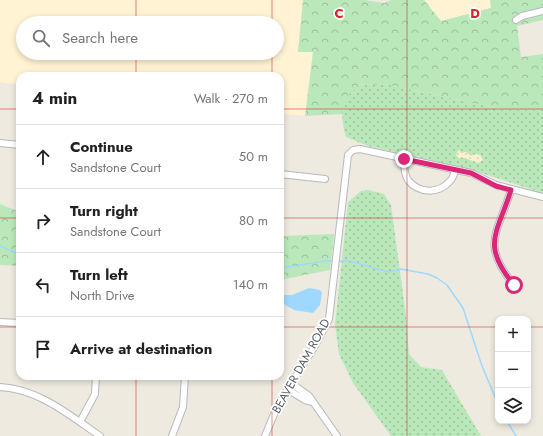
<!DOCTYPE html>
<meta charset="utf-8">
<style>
:root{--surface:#fff;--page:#f2f2f2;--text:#202124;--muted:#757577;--line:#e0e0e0}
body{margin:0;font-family:Jost,sans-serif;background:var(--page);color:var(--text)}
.controls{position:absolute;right:12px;bottom:12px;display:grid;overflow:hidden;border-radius:8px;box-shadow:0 2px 6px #0003}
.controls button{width:36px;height:36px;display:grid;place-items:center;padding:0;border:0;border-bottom:1px solid var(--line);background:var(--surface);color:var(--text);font:20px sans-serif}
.stop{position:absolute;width:12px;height:12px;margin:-9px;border:3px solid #db2777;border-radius:50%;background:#fff}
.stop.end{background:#db2777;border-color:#fff;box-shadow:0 1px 4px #0008}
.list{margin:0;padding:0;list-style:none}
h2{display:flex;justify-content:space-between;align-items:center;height:52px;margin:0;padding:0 16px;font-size:17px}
h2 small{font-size:13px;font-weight:400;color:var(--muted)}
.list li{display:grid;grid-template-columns:26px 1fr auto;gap:12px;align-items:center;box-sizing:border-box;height:64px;padding:0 16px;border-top:1px solid var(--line)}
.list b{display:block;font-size:15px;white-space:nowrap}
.list p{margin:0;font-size:13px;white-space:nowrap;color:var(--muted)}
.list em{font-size:13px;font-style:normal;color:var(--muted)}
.icon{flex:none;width:22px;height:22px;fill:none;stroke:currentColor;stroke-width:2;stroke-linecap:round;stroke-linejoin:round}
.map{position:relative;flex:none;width:543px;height:436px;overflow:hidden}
.search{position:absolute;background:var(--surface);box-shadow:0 2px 6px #0003;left:16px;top:16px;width:268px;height:44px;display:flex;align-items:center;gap:10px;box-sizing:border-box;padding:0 14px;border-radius:22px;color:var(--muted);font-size:15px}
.panel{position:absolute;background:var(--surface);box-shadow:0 2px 6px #0003;left:16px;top:72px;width:268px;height:308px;border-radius:12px}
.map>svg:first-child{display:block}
.commercial{fill:#fff3d4;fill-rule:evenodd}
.grass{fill:url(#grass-dots)}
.forest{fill:url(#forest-crowns)}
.sand{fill:url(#sand-dots)}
.water{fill:#9fd8ff}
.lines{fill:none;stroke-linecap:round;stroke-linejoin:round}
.stream{stroke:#9fd8ff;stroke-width:1.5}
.street-casing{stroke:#b6b9be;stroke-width:8}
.street{stroke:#fff;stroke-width:6}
.route{stroke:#db2777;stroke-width:5}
.grid{fill:none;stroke:#d62828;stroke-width:1;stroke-opacity:0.55}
.labels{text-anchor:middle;stroke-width:3.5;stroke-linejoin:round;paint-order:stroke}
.street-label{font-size:12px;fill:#595e63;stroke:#fff}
.grid-label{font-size:13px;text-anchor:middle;font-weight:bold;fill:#d62828;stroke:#fff;stroke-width:3.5;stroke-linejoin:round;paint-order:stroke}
</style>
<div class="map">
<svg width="543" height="436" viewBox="0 0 543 436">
<defs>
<pattern id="grass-dots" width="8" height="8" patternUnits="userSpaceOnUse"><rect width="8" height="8" fill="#bbe8ba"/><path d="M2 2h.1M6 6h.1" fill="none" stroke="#9bbf9b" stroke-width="1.8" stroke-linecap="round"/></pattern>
<pattern id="forest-crowns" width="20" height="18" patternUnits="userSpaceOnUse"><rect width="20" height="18" fill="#bbe8ba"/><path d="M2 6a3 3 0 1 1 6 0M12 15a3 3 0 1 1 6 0" fill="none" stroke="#9bbf9b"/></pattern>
<pattern id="sand-dots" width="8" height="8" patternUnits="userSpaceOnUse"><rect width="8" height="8" fill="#fdf0cc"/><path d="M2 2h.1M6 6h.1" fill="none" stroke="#dbd0b2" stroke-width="1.8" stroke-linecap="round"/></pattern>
</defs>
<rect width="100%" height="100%" fill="#eeeae0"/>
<path class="commercial" d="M0 0H303L298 51 313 52 305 116 280 113V76H20V85L0 82ZM23 23H277V53H23Z
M424 0H490L491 8 441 21Z"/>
<path class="grass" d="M362 84 390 85 505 110H543V193L472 170 368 146 346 137C342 124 339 105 349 94 352 90 358 87 362 84Z
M369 190 384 194 391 205 406 316 409 354 421 367 442 370 481 436H391L353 383 339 354 335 325 348 202 361 191Z"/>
<path class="forest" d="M303 0H364L384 3 391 0H424L441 21 491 8 490 0H543V20L517 26 521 57 543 54V110H505L390 85 362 84 348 95 342 114 305 116 313 52H298Z
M0 204 20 212V266L0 265Z
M334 234 330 270 280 280V236Z"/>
<path class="sand" d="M459 150 461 153 466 152 471 156 474 154 480 155 483 160 478 163 465 158H459L456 155Z"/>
<path class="water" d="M309 288 320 290 322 293 320 305 313 313 294 310 280 302V295H292Z"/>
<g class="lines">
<path class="stream" d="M0 246 20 255
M338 261H349L389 272 401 269 428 274 437 278 447 285 463 308 482 366 498 404
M280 267 282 268 324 261H334
M507 421 516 436"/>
<defs>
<path id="street" d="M516 20 522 16 543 11
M0 143 20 145
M404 159C404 166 404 174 408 180 419 194 439 194 450 181 453 179 454 174 455 170
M280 174 325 179
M511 190C498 233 480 244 514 285
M0 322 20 323
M291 383 309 396 337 436
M0 387C39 389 69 415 100 436
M287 389 305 400 313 402
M80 422 95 394 96 376
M172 436 183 407 185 376
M265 436 277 407 313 349 329 319 348 155 353 150 360 149 471 173 496 185 543 197"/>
</defs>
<use href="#street" class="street-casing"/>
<use href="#street" class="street"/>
</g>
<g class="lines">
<path class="route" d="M404 159 471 173 496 186 511 190C498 233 480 244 514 285"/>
</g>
<path class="grid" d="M136 0V23M272 0V23M407 0V436M136 53V76M272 53V76M0 109H20M280 109H543M0 218H20M280 218H543M0 327H20M280 327H498M528 327H543M136 376V436M272 376V436"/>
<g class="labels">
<g class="street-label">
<text transform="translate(301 366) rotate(-61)" y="4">BEAVER DAM ROAD</text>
</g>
</g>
<g class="grid-label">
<text x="339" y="18">C</text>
<text x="475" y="18">D</text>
</g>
</svg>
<div class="controls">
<button>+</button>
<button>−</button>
<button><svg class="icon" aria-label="layers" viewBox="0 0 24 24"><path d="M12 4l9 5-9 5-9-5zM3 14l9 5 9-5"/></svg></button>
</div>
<div class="stop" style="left:514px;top:285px"></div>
<div class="stop end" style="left:404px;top:159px"></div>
<div class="search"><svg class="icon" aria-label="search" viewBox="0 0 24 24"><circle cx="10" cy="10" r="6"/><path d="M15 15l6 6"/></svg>Search here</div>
<section class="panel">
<h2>4 min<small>Walk · 270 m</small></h2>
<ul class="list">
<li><svg class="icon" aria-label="ahead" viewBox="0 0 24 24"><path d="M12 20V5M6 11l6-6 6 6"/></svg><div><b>Continue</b><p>Sandstone Court</p></div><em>50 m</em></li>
<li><svg class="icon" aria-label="right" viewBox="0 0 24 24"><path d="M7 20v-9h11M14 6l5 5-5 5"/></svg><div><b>Turn right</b><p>Sandstone Court</p></div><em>80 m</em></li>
<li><svg class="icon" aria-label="left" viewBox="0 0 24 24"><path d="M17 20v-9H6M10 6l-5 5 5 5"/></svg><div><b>Turn left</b><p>North Drive</p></div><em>140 m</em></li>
<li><svg class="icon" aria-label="arrive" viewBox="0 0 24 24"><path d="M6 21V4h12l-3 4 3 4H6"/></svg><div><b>Arrive at destination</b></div></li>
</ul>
</section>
</div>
